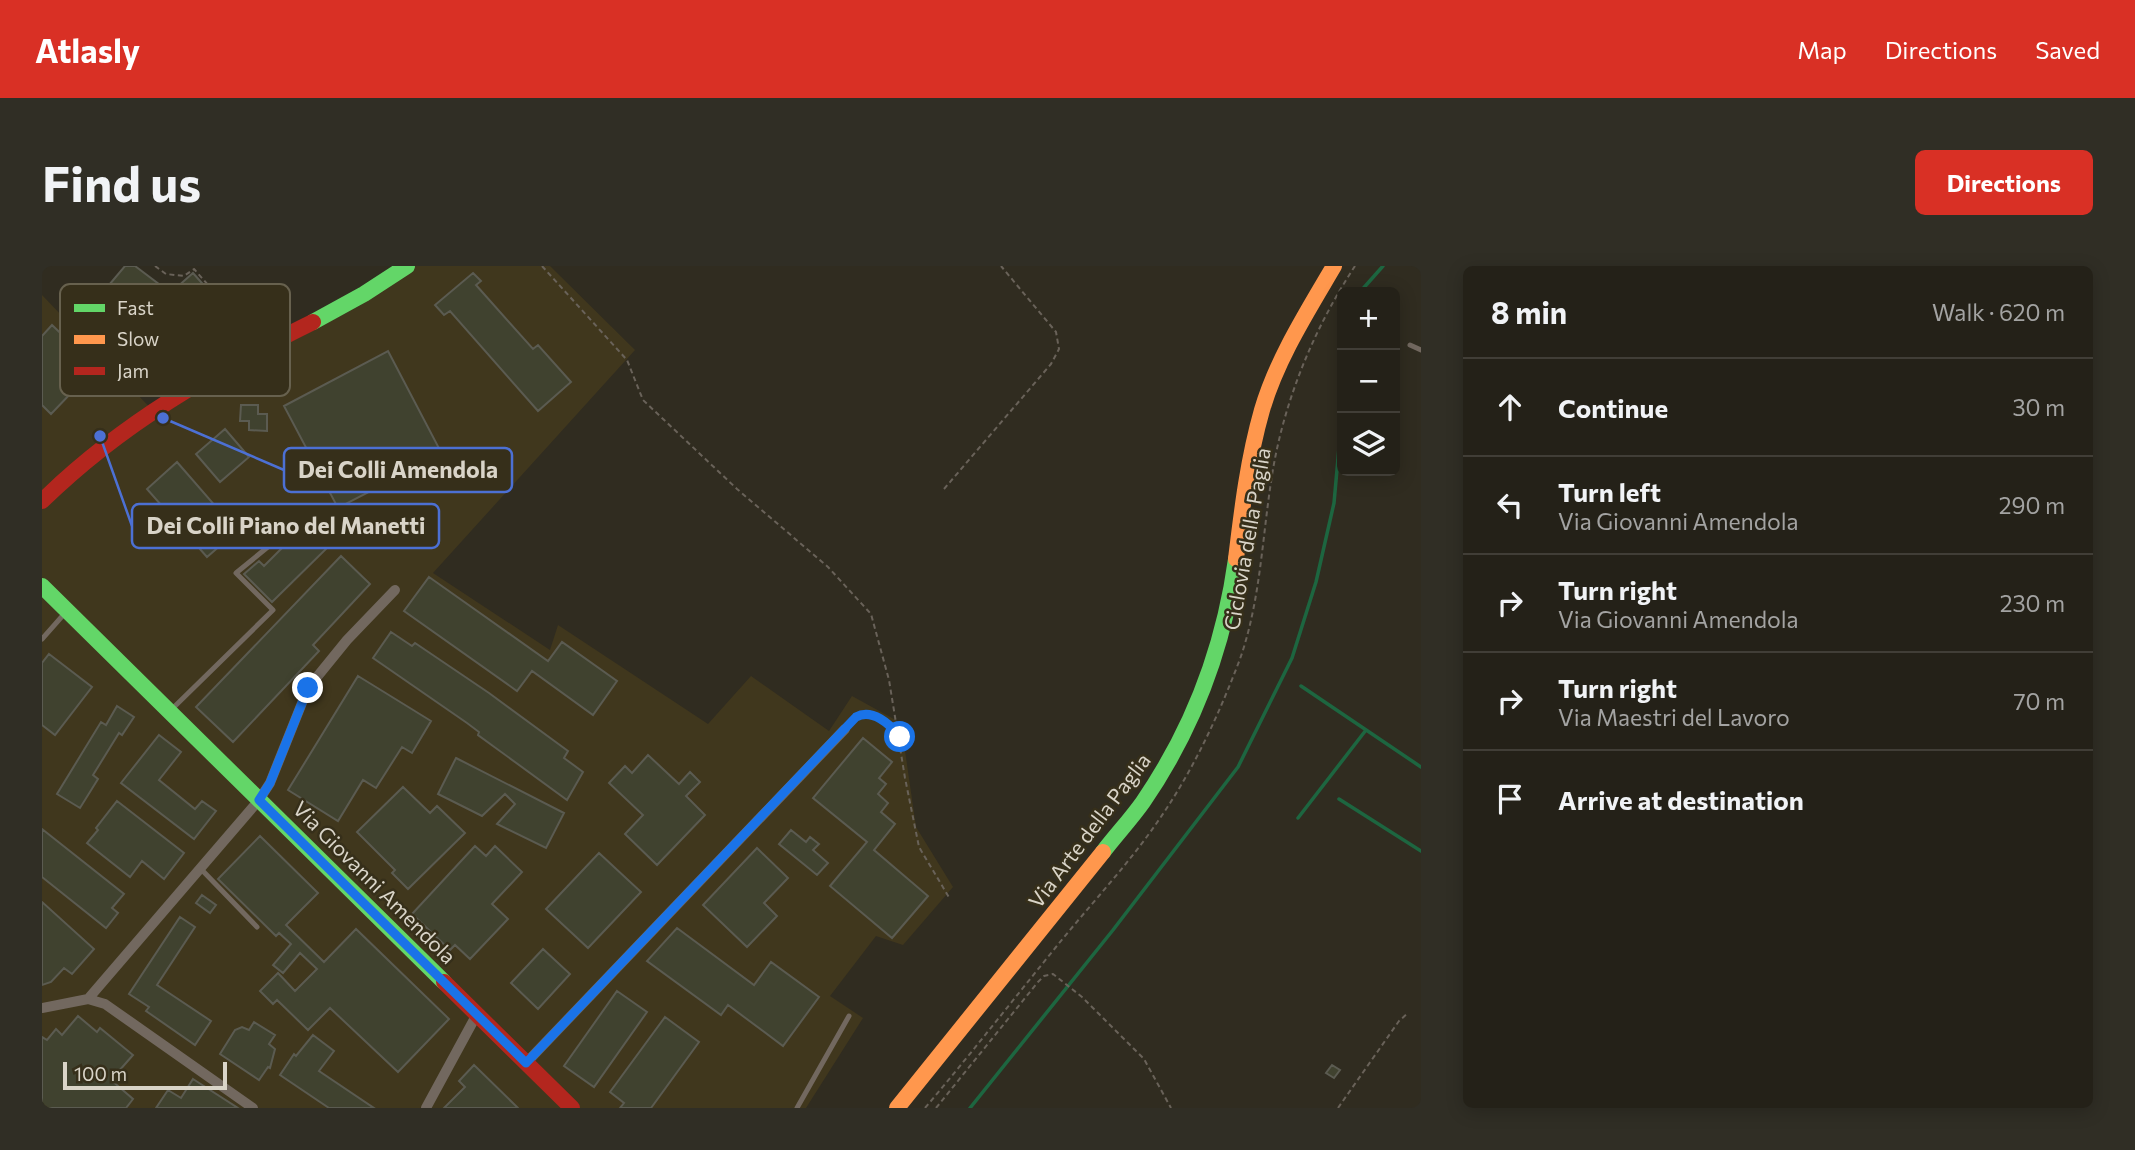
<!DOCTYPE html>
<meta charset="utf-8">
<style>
:root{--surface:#242118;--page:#302e25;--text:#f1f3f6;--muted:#a3a3a2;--line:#413e37;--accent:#d93025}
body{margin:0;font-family:Commissioner,sans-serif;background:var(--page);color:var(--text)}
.controls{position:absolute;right:21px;top:21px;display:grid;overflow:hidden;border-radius:10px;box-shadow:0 4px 18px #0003}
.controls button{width:63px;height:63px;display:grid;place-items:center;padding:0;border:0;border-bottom:2px solid var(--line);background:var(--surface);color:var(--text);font:35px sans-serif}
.scale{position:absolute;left:21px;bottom:18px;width:164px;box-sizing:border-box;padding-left:7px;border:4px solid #d9d4c8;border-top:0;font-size:19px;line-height:24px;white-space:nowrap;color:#d9d4c8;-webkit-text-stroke:5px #362f1a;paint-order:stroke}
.stop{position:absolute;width:21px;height:21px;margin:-16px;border:5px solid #1a73e8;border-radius:50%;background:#fff}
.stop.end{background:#1a73e8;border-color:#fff;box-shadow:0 2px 7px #0008}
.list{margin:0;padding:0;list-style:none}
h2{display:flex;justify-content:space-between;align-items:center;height:91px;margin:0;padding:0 28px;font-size:30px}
h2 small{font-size:23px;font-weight:400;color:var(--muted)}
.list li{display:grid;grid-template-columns:46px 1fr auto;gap:21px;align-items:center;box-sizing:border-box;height:98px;padding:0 28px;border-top:2px solid var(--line)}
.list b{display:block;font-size:26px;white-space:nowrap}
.list p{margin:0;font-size:23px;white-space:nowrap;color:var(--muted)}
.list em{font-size:23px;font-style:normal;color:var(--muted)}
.icon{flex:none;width:38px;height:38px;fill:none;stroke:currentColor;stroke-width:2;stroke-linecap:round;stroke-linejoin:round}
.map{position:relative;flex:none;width:1379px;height:842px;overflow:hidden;border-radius:10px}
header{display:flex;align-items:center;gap:42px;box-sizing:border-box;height:98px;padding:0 35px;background:var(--accent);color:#fff}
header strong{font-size:33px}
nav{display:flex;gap:38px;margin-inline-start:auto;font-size:24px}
.intro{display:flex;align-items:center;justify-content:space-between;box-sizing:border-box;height:168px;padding:0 42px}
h1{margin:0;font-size:49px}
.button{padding:18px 32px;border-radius:10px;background:var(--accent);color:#fff;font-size:24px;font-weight:700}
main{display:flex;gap:42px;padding:0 42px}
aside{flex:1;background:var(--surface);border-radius:10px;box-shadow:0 4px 18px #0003}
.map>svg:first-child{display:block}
.built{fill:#40371d}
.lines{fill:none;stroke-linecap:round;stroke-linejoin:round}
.stream{stroke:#1d6640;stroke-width:3.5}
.building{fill:#40422f;stroke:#5b5b51;stroke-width:2}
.path{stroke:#696259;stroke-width:2;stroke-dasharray:5 3.5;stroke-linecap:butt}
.lane{stroke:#72685f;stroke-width:5}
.street{stroke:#72685f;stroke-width:10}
.fast{stroke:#63d668;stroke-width:16}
.slow{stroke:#ff974d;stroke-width:16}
.jam{stroke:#b3261e;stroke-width:16}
.route{stroke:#1a73e8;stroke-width:9}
.labels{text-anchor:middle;stroke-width:5;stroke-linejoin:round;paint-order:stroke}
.street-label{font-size:21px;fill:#d9d4c8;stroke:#362f1a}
.key{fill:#362f1a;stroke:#67614e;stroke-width:2}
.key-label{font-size:19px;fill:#d9d4c8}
.leader{fill:none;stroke:#4c70d4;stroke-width:2.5}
.callout-dot{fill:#4c70d4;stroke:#362f1a;stroke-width:2.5}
.callout{fill:#362f1a;stroke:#4c70d4;stroke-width:2.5}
.callout-label{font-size:23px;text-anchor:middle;font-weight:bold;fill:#d9d4c8}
</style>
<header>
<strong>Atlasly</strong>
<nav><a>Map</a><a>Directions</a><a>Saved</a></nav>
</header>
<div class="intro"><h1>Find us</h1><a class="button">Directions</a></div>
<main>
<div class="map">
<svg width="1379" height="842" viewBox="0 0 1379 842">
<rect width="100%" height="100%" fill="#302c20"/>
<path class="built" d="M367 0H508L593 84 391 307 508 384 516 359 666 458 709 410 787 465 810 430 859 457 874 561 911 621 861 679 834 670 788 730 821 752 764 842H0V29L117 151 170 117 319 39Z"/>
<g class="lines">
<path class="stream" d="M1318 26 1341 0
M1259 420 1379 501
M1297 533 1379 585
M1256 552 1324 464
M928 842 1071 664 1196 501 1250 392 1274 316 1292 237 1299 159 1298 80 1300 66"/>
</g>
<path class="building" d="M83 0H93L130 28 97 68 78 52 44 91 54 101 9 148 0 139V70L10 59 36 84 65 50 51 38Z
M151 7 197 59 180 74 134 22Z
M431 7 439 15 434 19 491 83 496 79 529 116 496 145 408 45 402 49 393 39Z
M346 85 400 188 296 242 242 140Z
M199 139H216V148H225V165L207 164V155H198Z
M183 163 207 191 178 216 154 188Z
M135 196 195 265 165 291 105 223Z
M265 257 287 280 230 336 202 308 217 295 222 300Z
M299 290 328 318 271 379 277 385 191 476 154 441Z
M387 311 506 395 520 376 575 415 551 449 490 405 475 425 362 345Z
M349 366 370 380 373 377 447 427 526 485 522 492 541 506 525 534 436 469 437 466 425 457 331 392Z
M7 388 50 421 13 469 0 459V397Z
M316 410 389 455 370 487 360 481 334 522 321 514 296 555 246 524Z
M75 440 92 451 80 469 77 467 51 509 56 513 38 542 15 528 59 456 64 459Z
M117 469 139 486 117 514 153 543 160 535 174 545 152 573 79 517Z
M821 472 850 496 837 512 844 518 836 528 846 537 839 546 853 558 832 584 886 630 850 672 788 620 825 576 771 532Z
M606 489 637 518 648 506 658 516 644 530 663 549 615 599 583 568 601 549 567 517 583 500 590 507Z
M414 492 522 547 504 582 455 558 473 538 463 528 440 550 396 528Z
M361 521 388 547 395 540 423 567 366 623 350 607 353 604 315 566Z
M75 535 142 587 122 613 100 595 88 611 45 577 56 564 54 562Z
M0 563 82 628 70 642 76 647 64 662 0 611Z
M749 564 764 576 768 571 777 578 771 584 786 597 775 609 737 578Z
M218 570 276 627 244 659 282 696 314 663 407 753 356 806 288 742 266 764 235 734 231 738 218 725 236 707 253 725 275 703 258 687 241 707 231 699 249 678 237 667 234 670 176 613Z
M433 580 444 590 453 580 480 606 450 638 466 653 428 693 413 679 408 684 370 648Z
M715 582 746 612 722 637 735 650 705 681 661 639Z
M557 587 599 626 546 682 504 643Z
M160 629 174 639 168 647 154 637Z
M0 636 52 683 30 708 22 702 9 716 0 719Z
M138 651 153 661 115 719 169 755 153 779 104 745 107 741 87 728Z
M635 662 712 719 729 696 777 731 741 780 686 739 679 749 605 695Z
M501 683 528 708 496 743 469 717Z
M575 725 605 746 552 821 522 800Z
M36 750 55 766 58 762 91 789 69 814 91 833 84 842H0V771L5 774 14 763 20 769Z
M623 751 657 776 609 842H578L582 837 568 826Z
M212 756 233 769 227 778 233 783 228 802 226 801 217 814 178 788 193 764 200 761 207 764Z
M271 769 292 785 277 805 332 842H287L238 809 252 788 254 790Z
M432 799 476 842H402L423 821 417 815Z
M1290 799 1298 804 1292 812 1284 807Z
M151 813 196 842H114L126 824 139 832Z"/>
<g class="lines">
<path class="path" d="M113 0 124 8 142 10 152 3 211 70
M500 0 585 94 601 134 695 223 786 301 829 348 847 414 863 512 877 581 908 633
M902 223 1009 98 1017 83 1014 66 959 0
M810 454C827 440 846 455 857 470
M883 842C928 789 970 735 1014 681 1047 640 1084 601 1114 558 1150 507 1176 451 1198 393 1218 336 1220 275 1229 216 1240 139 1271 64 1313 0
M894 842 996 716 1002 710 1011 708 1040 731 1102 793 1129 842
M1296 842 1357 755 1366 747"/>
<path class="lane" d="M1368 79 1379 84
M0 373 23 347
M130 443 231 344 194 307 265 249 294 280
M158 602 215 661
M755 842 807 750"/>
<path class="street" d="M46 733 217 534 228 517 266 422 305 374 353 324
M0 742 46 733 63 738 211 842
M484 797 803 463
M384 842 435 748"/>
<path class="fast" d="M271 56 322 28 365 0
M0 320 402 716
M1061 586C1074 569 1089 553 1101 536 1151 463 1182 380 1194 293"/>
<path class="slow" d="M1194 293C1200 243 1206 193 1220 144 1235 93 1265 46 1292 0
M855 842 1061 586"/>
<path class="jam" d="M0 235C81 156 170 106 271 56
M402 716 530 842"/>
</g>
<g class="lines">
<path class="route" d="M266 422 228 517 217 534 484 797 814 451C830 442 848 458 858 471"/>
</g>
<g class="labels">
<g class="street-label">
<text transform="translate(1206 273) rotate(-80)" y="7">Ciclovia della Paglia</text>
<text transform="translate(1048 565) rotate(-53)" y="7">Via Arte della Paglia</text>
<text transform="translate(332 617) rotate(45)" y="7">Via Giovanni Amendola</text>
</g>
</g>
<rect x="18" y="18" width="230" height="112" rx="10" class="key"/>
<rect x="32" y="38" width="31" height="8" fill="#63d668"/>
<rect x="32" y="69" width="31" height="9" fill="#ff974d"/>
<rect x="32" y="101" width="31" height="8" fill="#b3261e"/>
<g class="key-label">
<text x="75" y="49">Fast</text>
<text x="75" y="80">Slow</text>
<text x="75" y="112">Jam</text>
</g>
<path class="leader" d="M121 152L242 204M58 170L90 260"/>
<g class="callout-dot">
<circle cx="121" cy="152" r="7"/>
<circle cx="58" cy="170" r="7"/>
</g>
<g class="callout">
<rect x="242" y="182" width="228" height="44" rx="7"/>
<rect x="90" y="238" width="307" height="44" rx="7"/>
</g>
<g class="callout-label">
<text x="356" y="212">Dei Colli Amendola</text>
<text x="244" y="268">Dei Colli Piano del Manetti</text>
</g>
</svg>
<div class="controls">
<button>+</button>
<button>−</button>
<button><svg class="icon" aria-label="layers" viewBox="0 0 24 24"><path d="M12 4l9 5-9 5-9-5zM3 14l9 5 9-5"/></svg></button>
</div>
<div class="scale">100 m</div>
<div class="stop" style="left:858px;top:471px"></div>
<div class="stop end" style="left:266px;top:422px"></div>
</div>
<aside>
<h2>8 min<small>Walk · 620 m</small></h2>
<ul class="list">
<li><svg class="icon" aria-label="ahead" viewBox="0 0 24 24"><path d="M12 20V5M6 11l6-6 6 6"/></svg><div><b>Continue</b></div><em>30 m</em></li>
<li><svg class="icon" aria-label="left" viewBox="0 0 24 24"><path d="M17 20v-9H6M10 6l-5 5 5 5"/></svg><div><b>Turn left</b><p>Via Giovanni Amendola</p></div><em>290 m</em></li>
<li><svg class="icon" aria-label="right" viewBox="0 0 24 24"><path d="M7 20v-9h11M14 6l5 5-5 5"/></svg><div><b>Turn right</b><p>Via Giovanni Amendola</p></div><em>230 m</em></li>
<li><svg class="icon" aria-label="right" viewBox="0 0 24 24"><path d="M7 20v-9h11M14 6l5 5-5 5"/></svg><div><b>Turn right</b><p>Via Maestri del Lavoro</p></div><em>70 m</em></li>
<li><svg class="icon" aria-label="arrive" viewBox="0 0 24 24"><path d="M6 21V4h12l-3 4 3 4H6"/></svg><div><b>Arrive at destination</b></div></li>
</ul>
</aside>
</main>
